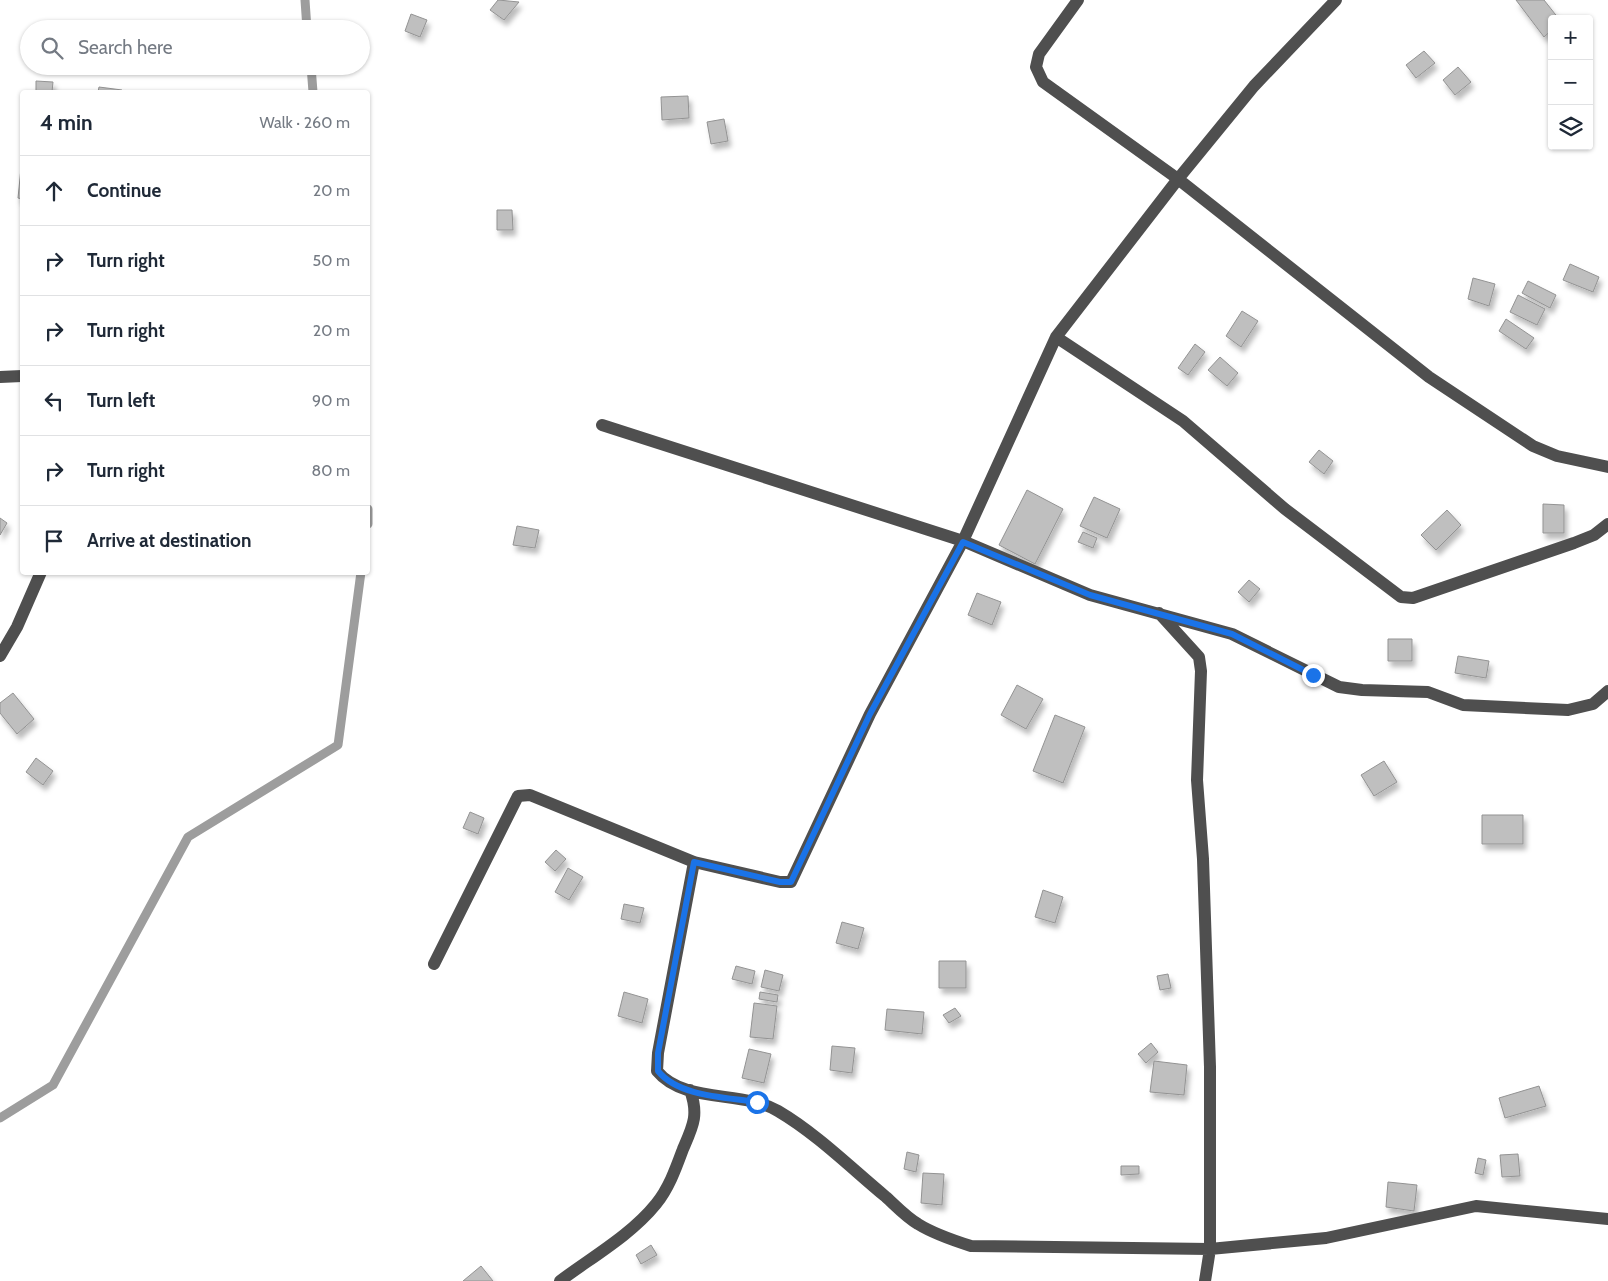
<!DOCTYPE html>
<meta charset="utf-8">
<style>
:root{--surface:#fff;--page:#f2f2f3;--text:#1f2937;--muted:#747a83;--line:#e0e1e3}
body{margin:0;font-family:Cabin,sans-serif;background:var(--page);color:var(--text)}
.controls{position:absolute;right:15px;top:15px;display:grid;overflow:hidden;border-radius:5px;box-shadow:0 1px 4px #0004}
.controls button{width:45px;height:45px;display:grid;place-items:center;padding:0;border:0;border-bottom:1px solid var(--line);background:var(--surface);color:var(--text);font:25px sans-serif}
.stop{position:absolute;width:15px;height:15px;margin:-11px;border:4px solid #1a73e8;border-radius:50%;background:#fff}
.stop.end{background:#1a73e8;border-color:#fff;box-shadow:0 1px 5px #0008}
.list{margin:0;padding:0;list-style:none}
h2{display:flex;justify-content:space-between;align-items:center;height:65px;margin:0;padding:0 20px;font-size:21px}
h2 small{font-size:16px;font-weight:400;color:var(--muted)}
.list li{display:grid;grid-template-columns:32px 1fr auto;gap:15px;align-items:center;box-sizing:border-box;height:70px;padding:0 20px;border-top:1px solid var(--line)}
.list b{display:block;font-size:19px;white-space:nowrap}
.list em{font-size:16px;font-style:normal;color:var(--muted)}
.icon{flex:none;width:28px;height:28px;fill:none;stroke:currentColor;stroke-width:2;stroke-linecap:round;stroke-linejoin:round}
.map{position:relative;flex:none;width:1608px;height:1281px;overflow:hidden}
.search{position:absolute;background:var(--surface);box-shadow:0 1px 4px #0004;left:20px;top:20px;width:350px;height:55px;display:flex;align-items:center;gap:12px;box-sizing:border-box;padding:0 18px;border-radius:28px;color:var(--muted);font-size:19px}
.panel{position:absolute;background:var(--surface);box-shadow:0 1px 4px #0004;left:20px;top:90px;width:350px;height:485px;border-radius:5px}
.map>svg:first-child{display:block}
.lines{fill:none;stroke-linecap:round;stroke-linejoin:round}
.stream{stroke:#9d9d9d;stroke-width:9}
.building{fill:#bfbfbf;stroke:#939393;filter:url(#shadow)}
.minor{stroke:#4f4f4f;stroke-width:12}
.route{stroke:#1a73e8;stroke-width:6}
</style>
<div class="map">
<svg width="1608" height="1281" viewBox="0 0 1608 1281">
<defs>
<filter id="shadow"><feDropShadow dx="3" dy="5.5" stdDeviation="2.5" flood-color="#0004"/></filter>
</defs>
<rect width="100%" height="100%" fill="#fff"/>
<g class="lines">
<path class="stream" d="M305 0 307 29
M311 66 313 92
M368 509V524
M0 1118 53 1085 188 837 338 745 361 572"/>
</g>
<path class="building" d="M498 0 519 2 504 20 490 10Z
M1516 0H1544L1559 19H1552V30L1544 37Z
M411 14 427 20 420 37 405 31Z
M1424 51 1435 63 1416 78 1406 65Z
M1458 67 1471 82 1455 95 1443 80Z
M36 81 53 82 52 92H36Z
M99 87 122 90V92H98Z
M688 96 689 118 662 120 661 97Z
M724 119 728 141 711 144 707 122Z
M21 168H22V199L18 198Z
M497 210H512L513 230H497Z
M1570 264 1599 277 1593 292 1563 280Z
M1473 278 1495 284 1489 306 1468 299Z
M1528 281 1556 295 1550 308 1522 293Z
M1518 295 1545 309 1537 325 1510 312Z
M1242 311 1258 321 1241 347 1226 336Z
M1506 319 1534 338 1526 349 1499 331Z
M1195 344 1205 352 1188 375 1178 368Z
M1220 357 1238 373 1227 386 1208 370Z
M1319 450 1333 461 1324 474 1309 462Z
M1027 490 1063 509 1035 564 999 545Z
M1094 497 1120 509 1107 538 1080 526Z
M1543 504 1564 505V533H1543Z
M1447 510 1461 525 1436 550 1421 535Z
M0 518 7 523 0 535Z
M517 526 539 530 535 548 513 545Z
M1083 532 1097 538 1093 548 1078 542Z
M1249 580 1260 589 1249 602 1238 592Z
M977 593 1001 602 992 625 968 615Z
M1388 639H1412V661H1388Z
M1458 656 1489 661 1486 678 1455 673Z
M1017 685 1043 699 1026 729 1001 715Z
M13 693 34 719 17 734 0 713V703Z
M1055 715 1085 727 1063 783 1033 771Z
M36 758 53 771 43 785 26 772Z
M1384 761 1397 782 1374 796 1361 775Z
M470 812 484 818 478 834 463 828Z
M1482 815H1523V844H1482Z
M556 850 566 859 555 871 545 862Z
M568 868 583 877 569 900 555 892Z
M1043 890 1063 897 1055 923 1035 917Z
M624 904 644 908 640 923 621 919Z
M842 922 864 928 858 949 836 943Z
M939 961H966V988H939Z
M736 966 755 971 752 984 732 979Z
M765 970 783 975 779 991 761 987Z
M1168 974 1171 988 1160 990 1157 976Z
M624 992 648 999 642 1023 618 1016Z
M760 992 778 995 777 1002 759 999Z
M754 1003 777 1006 773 1039 750 1037Z
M955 1008 961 1016 949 1023 943 1015Z
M887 1009 924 1012 922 1034 885 1030Z
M1151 1043 1158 1052 1146 1063 1138 1054Z
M832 1046 855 1048 852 1073 830 1070Z
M749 1049 771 1054 764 1083 742 1078Z
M1154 1061 1187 1065 1184 1095 1150 1092Z
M1539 1086 1546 1106 1505 1118 1499 1098Z
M907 1152 919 1155 916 1172 904 1169Z
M1518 1154 1520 1176 1502 1177 1500 1155Z
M1478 1158 1486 1160 1483 1175 1475 1173Z
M1121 1166H1139V1174L1121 1175Z
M923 1173 944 1174 942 1205 921 1203Z
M1388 1182 1417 1185 1414 1211 1386 1207Z
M651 1245 657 1255 641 1264 636 1255Z
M481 1266 493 1281H463Z"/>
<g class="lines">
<path class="minor" d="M1078 0 1039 54 1036 67 1043 82 1178 179 1429 377 1533 446 1557 456 1608 467
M1056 337 1183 421 1285 509 1401 597 1413 598 1574 543 1594 535 1608 524
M0 377 22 376
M602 425 963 541 1090 595 1232 634 1339 687 1362 690 1428 692 1463 705 1568 710 1593 704 1608 691
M1159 613 1199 657 1201 671 1197 780 1203 859 1210 1067V1249L1205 1281
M0 656 17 627 41 572
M694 862 658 1053 657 1071C684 1104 743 1090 778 1111 817 1134 851 1168 886 1197 896 1206 906 1217 918 1224 934 1234 952 1240 971 1246L1210 1249 1326 1238 1476 1206 1608 1219
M434 964 518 796 530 795 694 862 780 882H791L870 714 963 541 1056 337 1178 179 1254 86 1336 0
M560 1281C592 1257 631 1235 656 1204 669 1188 676 1168 683 1149 693 1126 699 1115 690 1090"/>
</g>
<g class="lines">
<path class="route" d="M757 1102C726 1097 679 1097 658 1071V1053L694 862 780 882H791L870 714 963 542 1090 595 1232 634 1313 675"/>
</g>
</svg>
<div class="controls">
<button>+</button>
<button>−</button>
<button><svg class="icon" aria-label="layers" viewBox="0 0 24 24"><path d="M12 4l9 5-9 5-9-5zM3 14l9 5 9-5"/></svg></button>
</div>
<div class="stop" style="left:757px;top:1102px"></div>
<div class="stop end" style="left:1313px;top:675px"></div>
<div class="search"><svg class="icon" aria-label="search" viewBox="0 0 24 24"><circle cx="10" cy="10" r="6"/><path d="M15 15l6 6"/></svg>Search here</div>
<section class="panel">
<h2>4 min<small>Walk · 260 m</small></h2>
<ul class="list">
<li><svg class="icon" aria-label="ahead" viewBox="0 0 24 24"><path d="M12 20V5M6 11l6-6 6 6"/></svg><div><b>Continue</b></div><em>20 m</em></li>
<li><svg class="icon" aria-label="right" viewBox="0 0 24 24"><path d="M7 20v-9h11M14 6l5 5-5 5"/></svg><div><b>Turn right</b></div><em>50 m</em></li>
<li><svg class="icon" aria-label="right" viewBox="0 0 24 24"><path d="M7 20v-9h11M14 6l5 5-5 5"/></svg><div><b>Turn right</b></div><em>20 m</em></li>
<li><svg class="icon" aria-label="left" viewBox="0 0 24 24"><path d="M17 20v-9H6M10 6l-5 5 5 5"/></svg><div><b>Turn left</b></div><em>90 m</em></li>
<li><svg class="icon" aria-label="right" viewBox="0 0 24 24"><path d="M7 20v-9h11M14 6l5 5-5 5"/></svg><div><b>Turn right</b></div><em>80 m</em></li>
<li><svg class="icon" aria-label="arrive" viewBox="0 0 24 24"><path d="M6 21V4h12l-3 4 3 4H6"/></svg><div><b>Arrive at destination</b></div></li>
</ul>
</section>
</div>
